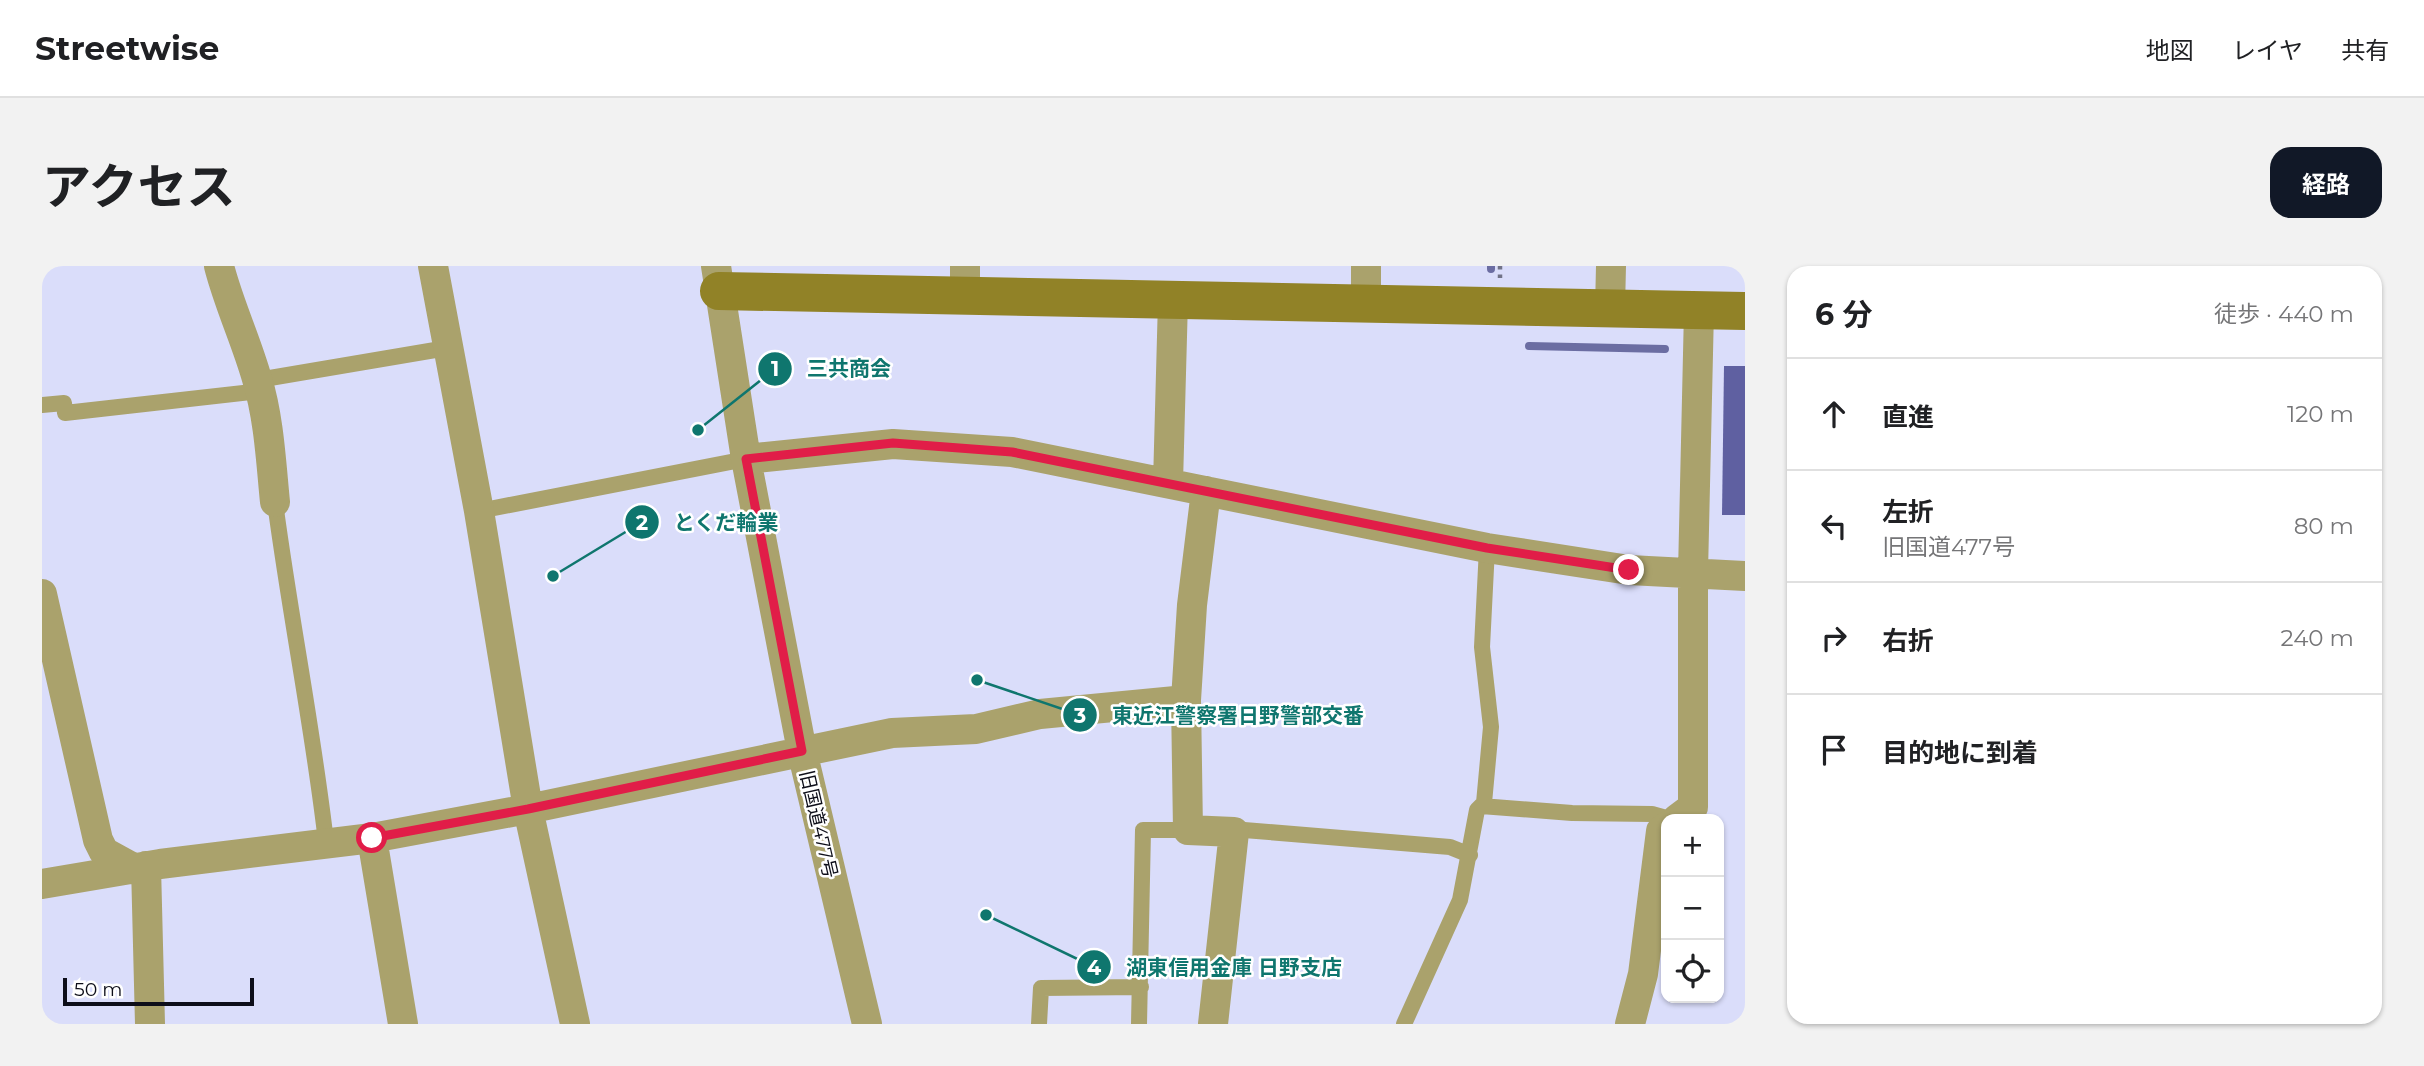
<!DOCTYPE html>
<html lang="ja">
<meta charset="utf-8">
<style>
:root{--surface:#fff;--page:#f2f2f2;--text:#202124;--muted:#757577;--line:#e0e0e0;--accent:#111827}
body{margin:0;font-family:Montserrat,"Noto Sans JP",sans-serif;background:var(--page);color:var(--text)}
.controls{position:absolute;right:21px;bottom:21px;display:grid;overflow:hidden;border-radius:14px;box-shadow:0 2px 5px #0004}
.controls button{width:63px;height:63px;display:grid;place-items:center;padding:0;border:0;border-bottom:2px solid var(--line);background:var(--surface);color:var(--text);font:35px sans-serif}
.scale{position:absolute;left:21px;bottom:18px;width:191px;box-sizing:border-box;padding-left:7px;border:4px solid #0d0e19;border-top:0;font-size:19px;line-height:24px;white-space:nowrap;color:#0d0e19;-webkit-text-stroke:5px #fff;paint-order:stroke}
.stop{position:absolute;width:21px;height:21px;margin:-16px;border:5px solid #e11d48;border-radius:50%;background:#fff}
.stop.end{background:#e11d48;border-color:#fff;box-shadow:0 2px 7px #0008}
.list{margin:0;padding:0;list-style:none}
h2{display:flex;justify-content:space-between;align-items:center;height:91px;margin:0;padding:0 28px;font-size:30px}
h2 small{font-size:23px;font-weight:400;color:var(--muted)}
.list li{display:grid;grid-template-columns:46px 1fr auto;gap:21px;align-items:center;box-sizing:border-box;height:112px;padding:0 28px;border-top:2px solid var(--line)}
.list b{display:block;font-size:26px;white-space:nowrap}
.list p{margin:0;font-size:23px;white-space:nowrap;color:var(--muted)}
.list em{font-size:23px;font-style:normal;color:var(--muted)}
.icon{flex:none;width:38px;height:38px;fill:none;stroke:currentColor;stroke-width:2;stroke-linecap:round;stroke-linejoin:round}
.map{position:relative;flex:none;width:1703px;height:758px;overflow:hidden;border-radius:21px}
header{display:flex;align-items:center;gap:42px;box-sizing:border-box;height:98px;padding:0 35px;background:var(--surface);border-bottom:2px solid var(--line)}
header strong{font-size:33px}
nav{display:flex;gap:38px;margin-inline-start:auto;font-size:24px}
.intro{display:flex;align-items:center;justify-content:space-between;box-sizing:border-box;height:168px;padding:0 42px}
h1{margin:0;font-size:49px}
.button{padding:18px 32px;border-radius:21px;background:var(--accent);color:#fff;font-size:24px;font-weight:700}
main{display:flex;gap:42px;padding:0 42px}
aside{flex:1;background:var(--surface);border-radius:21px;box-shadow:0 2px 5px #0004}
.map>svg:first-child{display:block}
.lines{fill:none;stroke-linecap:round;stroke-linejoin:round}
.stream{stroke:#6b6da2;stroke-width:8}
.building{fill:#5f60a1}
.path{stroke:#717387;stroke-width:4.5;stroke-dasharray:3.5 5;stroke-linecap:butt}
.lane{stroke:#aaa26c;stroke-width:16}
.street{stroke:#aaa26c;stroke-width:30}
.secondary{stroke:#918227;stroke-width:38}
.route{stroke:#e11d48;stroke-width:9}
.labels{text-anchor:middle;stroke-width:5;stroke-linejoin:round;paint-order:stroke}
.street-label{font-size:19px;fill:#0d0e19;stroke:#fff}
.leader{fill:none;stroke:#0f766e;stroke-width:2.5}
.callout-dot{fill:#0f766e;stroke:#fff;stroke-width:2.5}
.mark-label{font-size:21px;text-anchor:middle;font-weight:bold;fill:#fff}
.callout-label{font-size:21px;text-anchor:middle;font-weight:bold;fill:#0f766e;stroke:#fff;stroke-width:5;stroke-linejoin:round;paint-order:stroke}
</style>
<header>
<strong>Streetwise</strong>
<nav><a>地図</a><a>レイヤ</a><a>共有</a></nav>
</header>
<div class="intro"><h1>アクセス</h1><a class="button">経路</a></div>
<main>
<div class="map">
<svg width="1703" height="758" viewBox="0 0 1703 758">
<rect width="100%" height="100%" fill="#daddfa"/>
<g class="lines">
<path class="stream" d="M1449 3V0
M1487 80 1623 83"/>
</g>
<path class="building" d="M1682 100H1703V249H1680Z"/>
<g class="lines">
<path class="path" d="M1458 12V0"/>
<path class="lane" d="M216 114 405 82
M0 139 22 137 23 147 218 125
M233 236C248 350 271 462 284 576
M437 245 704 193
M1439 540 1530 547 1610 548 1628 553
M1192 566 1202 564 1408 581 1428 589
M997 758 999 722 1099 721
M1097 758 1101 564H1146
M1362 758 1418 634 1435 544 1442 537 1449 461 1440 381 1445 282"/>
<path class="street" d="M177 0C187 39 204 74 215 113 227 152 229 196 233 236
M391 0 437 245 486 543 533 758
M674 0 704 193 760 485 825 758
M923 30V0
M1324 37V0
M1568 43 1569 0
M704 193 851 178 970 186 1445 282 1587 304 1703 310
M1126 217 1131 34
M1164 225 1150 339 1144 434 1146 564 1192 566 1171 758
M0 328 56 574 62 586 93 603
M1635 553 1651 541V307L1657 44
M330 572 361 758
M104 600 108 758
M0 618 118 598 330 572 486 543 850 467 934 463 998 448 1144 434
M1588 758 1601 708 1619 565 1624 561"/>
<path class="secondary" d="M677 25 1703 45"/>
</g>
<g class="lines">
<path class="route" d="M330 572 486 543 760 485 704 193 851 177 970 186 1445 282 1587 304"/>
</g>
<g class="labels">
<g class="street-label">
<text transform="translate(777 558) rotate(77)" y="7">旧国道477号</text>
</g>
</g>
<path class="leader" d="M656 164L733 103M511 310L600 256M935 414L1038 449M944 649L1052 701"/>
<g class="callout-dot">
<circle cx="656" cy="164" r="7"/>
<circle cx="511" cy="310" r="7"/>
<circle cx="935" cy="414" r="7"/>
<circle cx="944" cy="649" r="7"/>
<circle cx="733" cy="103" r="18"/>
<circle cx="600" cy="256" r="18"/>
<circle cx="1038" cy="449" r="18"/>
<circle cx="1052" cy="701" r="18"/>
</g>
<g class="mark-label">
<text x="733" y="110">1</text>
<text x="600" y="264">2</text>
<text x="1038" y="457">3</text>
<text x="1052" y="709">4</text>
</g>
<g class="callout-label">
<text x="807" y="110">三共商会</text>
<text x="684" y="264">とくだ輪業</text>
<text x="1196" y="457">東近江警察署日野警部交番</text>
<text x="1192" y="709">湖東信用金庫 日野支店</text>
</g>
</svg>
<div class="controls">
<button>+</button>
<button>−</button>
<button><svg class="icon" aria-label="locate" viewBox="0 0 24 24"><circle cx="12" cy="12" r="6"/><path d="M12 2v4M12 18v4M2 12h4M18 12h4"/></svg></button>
</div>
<div class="scale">50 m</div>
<div class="stop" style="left:330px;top:572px"></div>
<div class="stop end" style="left:1587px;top:304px"></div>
</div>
<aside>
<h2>6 分<small>徒歩 · 440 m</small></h2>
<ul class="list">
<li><svg class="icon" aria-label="ahead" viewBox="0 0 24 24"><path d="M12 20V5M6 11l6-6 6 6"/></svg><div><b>直進</b></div><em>120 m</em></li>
<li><svg class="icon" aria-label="left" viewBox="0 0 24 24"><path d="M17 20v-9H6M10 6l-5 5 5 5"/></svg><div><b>左折</b><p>旧国道477号</p></div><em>80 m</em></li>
<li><svg class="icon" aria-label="right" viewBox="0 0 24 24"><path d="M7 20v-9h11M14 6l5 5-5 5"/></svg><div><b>右折</b></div><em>240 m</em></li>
<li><svg class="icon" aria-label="arrive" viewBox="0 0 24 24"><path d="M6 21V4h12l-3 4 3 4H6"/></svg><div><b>目的地に到着</b></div></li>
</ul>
</aside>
</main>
